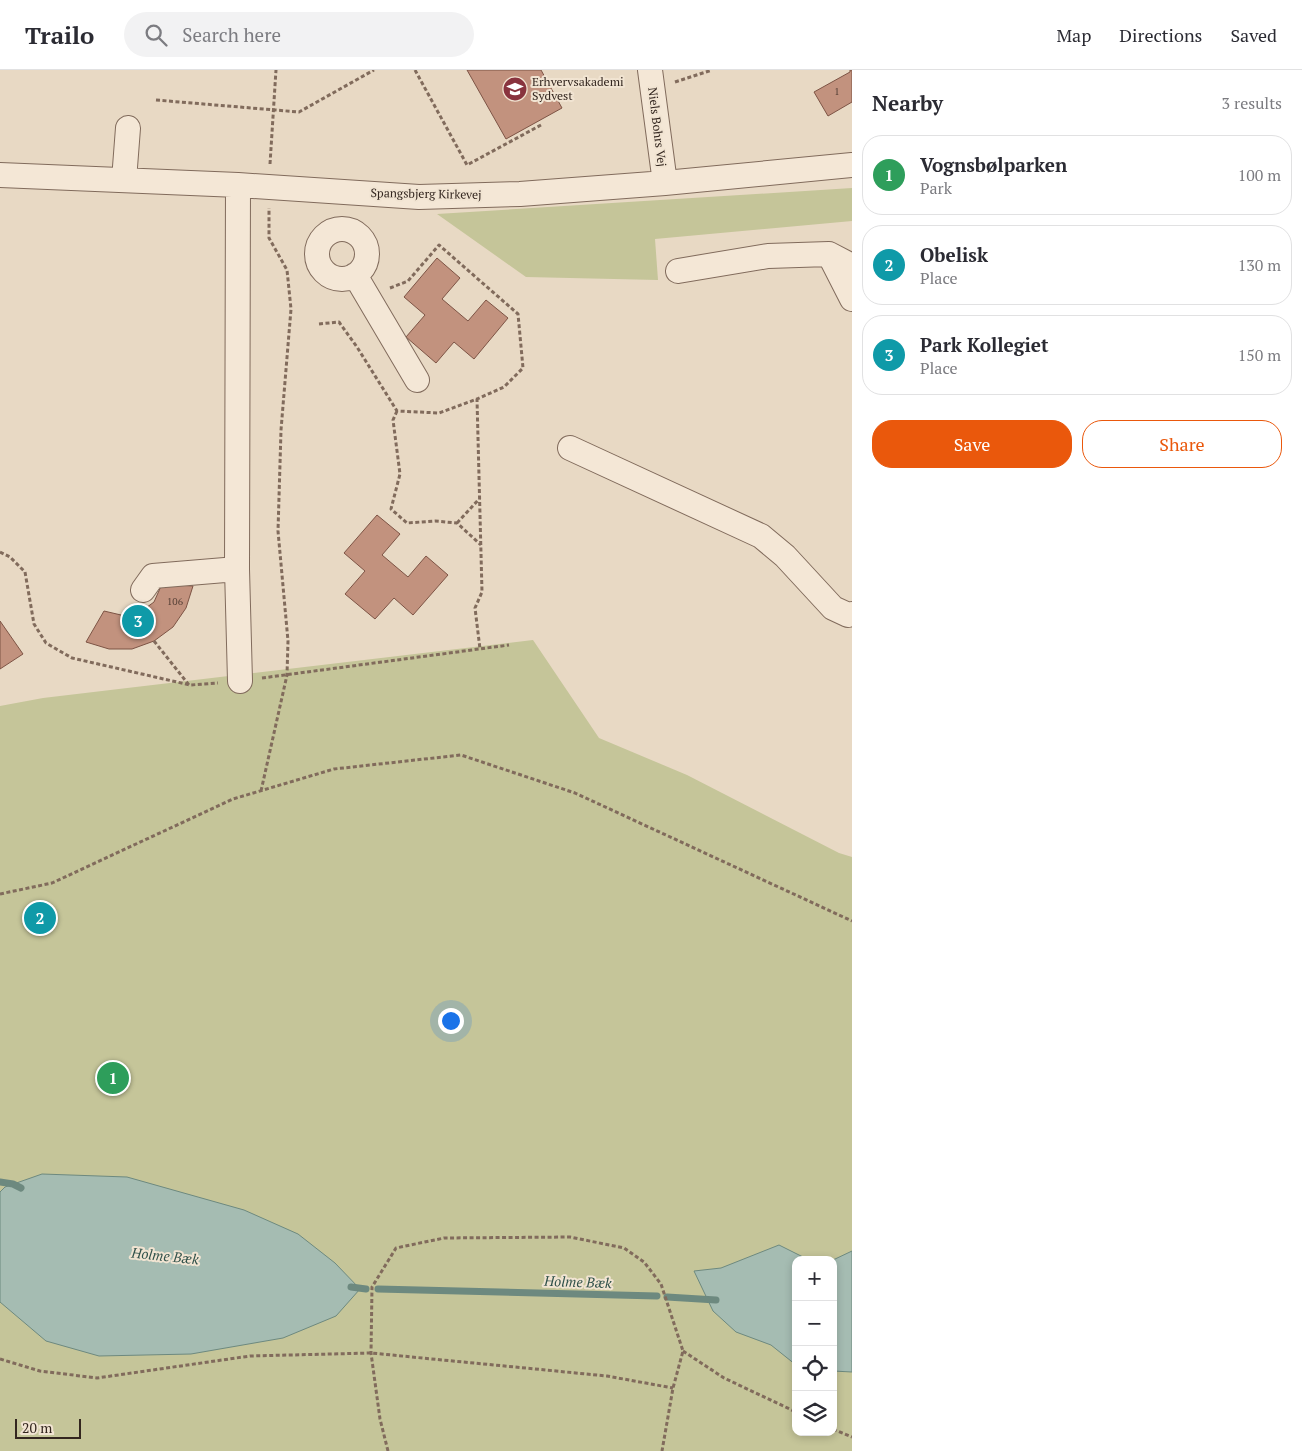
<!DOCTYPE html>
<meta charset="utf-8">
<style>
:root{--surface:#fff;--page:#f2f2f3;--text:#2b2b33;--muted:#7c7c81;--line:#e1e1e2;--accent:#ea580c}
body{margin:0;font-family:"PT Serif",serif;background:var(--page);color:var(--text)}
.controls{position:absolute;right:15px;bottom:15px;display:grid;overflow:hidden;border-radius:10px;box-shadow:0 2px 8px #0003}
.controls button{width:45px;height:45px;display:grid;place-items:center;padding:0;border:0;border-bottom:1px solid var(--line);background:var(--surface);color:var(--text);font:25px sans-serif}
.scale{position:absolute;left:15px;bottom:12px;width:66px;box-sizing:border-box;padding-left:5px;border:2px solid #33261f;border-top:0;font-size:14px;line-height:18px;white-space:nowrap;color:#33261f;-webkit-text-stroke:4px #f1e4d2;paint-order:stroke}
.you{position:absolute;left:450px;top:950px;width:18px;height:18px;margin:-12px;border:4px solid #fff;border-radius:50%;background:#1a73e8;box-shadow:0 0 0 8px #1a73e833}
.badge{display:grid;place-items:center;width:32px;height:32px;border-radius:50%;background:var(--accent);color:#fff;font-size:16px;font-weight:700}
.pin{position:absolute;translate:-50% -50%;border:2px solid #fff;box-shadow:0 1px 5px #0006}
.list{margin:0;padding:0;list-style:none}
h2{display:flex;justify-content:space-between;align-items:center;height:65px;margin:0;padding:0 20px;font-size:21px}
h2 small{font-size:16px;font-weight:400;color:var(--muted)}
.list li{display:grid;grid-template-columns:32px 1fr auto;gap:15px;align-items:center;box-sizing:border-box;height:80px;margin:0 10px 10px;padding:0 10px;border:1px solid var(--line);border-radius:20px}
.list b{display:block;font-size:19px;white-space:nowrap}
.list p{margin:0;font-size:16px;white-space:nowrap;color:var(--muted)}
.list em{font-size:16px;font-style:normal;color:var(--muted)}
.actions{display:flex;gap:10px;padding:15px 20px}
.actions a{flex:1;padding:11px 0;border:1px solid var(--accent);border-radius:20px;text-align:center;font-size:18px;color:var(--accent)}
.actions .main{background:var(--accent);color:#fff}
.icon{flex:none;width:28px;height:28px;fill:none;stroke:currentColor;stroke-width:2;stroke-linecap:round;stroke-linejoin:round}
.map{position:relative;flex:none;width:852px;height:1381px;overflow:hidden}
header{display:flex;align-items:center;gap:30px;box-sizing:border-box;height:70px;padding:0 25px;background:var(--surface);border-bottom:1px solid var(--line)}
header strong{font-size:24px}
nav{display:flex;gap:28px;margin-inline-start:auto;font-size:18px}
.search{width:350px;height:45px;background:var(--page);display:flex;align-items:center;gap:12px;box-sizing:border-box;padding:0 18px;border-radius:28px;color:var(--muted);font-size:19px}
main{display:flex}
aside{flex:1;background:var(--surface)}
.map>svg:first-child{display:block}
.green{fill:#c5c599;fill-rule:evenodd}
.water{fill:#a5bcb2;stroke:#6d897f}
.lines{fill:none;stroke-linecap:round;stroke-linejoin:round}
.stream{stroke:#6d897f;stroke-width:7}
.building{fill:#c2927e;stroke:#7d5445}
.minor-casing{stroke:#816b5c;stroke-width:26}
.path{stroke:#816b5c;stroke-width:3;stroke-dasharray:4 2.5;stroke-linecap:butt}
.minor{stroke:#f4e7d6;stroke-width:24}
.labels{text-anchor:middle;stroke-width:4;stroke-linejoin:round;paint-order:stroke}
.number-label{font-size:10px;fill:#574137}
.poi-label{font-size:12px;fill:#33261f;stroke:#f1e4d2;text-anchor:start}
.street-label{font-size:12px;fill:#33261f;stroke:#f1e4d2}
.water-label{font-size:14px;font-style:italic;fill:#30514a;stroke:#f1e4d2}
</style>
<header>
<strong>Trailo</strong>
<div class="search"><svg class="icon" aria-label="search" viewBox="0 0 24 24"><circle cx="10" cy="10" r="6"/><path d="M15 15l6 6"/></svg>Search here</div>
<nav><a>Map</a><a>Directions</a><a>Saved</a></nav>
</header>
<main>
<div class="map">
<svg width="852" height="1381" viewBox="0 0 852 1381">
<rect width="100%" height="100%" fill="#e8d9c4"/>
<path class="green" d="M852 118V151L655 169 658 210 526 207 437 144Z
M533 570 599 668 687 705 839 783 852 787V1381H0V636L43 628ZM796 1190H833V1362H796Z"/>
<path class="water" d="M42 1104 127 1107 244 1140 298 1164 335 1193 360 1219 336 1246 283 1268 191 1284 99 1286 46 1271 0 1232V1122L5 1117Z
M779 1175 809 1190H796V1295L771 1275 736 1262 713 1241 694 1201 721 1198Z
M852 1181V1302L833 1301V1190Z"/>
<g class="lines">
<path class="stream" d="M0 1112 13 1114 21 1118
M351 1217 366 1219
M378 1219 657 1226
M667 1227 716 1230"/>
</g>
<path class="building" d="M467 0H541L562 38 506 69Z
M850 0H852V32L828 46 814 22 850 2Z
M437 188 460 208 442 229 468 251 486 230 508 248 474 289 454 272 436 293 406 267 425 245 404 227Z
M377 445 400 464 382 485 408 507 426 486 448 505 413 545 394 528 375 549 345 524 365 501 344 483Z
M162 514 193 516 186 538 173 557 154 571 132 579H109L86 572 104 541 121 545 139 543 154 532Z
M0 551 23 584 0 599Z"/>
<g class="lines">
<defs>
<path id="minor" d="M650 0 665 113
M0 105 238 115 419 127 520 124 665 113 852 95
M124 110 128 58
M238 115 237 499 240 611
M317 184a25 25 0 1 1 50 0a25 25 0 1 1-50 0Z
M829 184 852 229
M678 201 768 186 829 184 852 196
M355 205 417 310
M570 378 761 466 785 486 833 538 848 545 852 544
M143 520 153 506 237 499"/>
</defs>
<use href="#minor" class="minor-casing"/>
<path class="path" d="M415 0 467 95 541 55
M675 12 712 0
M156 30 299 42 374 0
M270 94 276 0
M390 218 408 211 439 175 518 244 523 298 504 317 477 329
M319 254 339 252 357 277 397 341 439 343 477 329 482 522 475 538 480 579
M397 341 393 350 400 404 391 439 407 453 435 451 457 453 481 475
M457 453 480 428
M0 482 10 487 25 502 34 554 46 573 72 588 190 615 218 613
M154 571 189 615
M262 608 509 575
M261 721 287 605 288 571 278 461 281 360 291 239 287 200 269 168V138
M0 824 52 813 233 729 334 699 461 685 575 723 852 851
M683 1281 724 1308 796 1342
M0 1289 40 1301 97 1308 250 1286 371 1283 607 1306 673 1318
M833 1359 852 1367
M388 1381 380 1349 371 1283 372 1217 396 1178 444 1168 570 1167 624 1178 644 1192 661 1214 683 1281 673 1318 662 1381"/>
<use href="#minor" class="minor"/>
</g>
<defs>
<symbol id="university-disc" viewBox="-11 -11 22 22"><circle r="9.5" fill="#89333e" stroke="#f1e4d2"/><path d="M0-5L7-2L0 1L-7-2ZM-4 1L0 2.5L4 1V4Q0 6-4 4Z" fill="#fff"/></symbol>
</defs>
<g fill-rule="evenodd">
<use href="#university-disc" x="501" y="5" width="28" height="28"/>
</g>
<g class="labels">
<g class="number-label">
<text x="837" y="25">1</text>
<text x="175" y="535">106</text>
</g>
<g class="poi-label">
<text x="532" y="16">Erhvervsakademi<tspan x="532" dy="14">Sydvest</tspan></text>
</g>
<g class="street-label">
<text transform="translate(657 57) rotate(83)" y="4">Niels Bohrs Vej</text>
<text transform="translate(426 124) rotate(1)" y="4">Spangsbjerg Kirkevej</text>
</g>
<g class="water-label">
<text transform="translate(165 1186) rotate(6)" y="5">Holme Bæk</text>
<text transform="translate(578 1212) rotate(2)" y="5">Holme Bæk</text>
</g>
</g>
</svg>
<div class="controls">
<button>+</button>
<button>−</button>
<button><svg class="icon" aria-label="locate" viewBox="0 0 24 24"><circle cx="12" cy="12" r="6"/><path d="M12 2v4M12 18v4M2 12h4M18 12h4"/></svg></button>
<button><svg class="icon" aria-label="layers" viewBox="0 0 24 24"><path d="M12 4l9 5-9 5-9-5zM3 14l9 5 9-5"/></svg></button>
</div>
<div class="scale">20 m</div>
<div class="you"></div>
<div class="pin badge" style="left:113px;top:1008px;background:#2e9e5b">1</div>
<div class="pin badge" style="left:40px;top:848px;background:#0f9aa8">2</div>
<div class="pin badge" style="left:138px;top:551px;background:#0f9aa8">3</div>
</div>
<aside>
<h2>Nearby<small>3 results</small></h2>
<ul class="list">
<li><span class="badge" style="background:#2e9e5b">1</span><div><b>Vognsbølparken</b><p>Park</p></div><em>100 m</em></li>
<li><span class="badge" style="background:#0f9aa8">2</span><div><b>Obelisk</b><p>Place</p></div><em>130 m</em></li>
<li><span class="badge" style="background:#0f9aa8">3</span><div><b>Park Kollegiet</b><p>Place</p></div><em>150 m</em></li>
</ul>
<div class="actions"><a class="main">Save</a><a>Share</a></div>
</aside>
</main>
